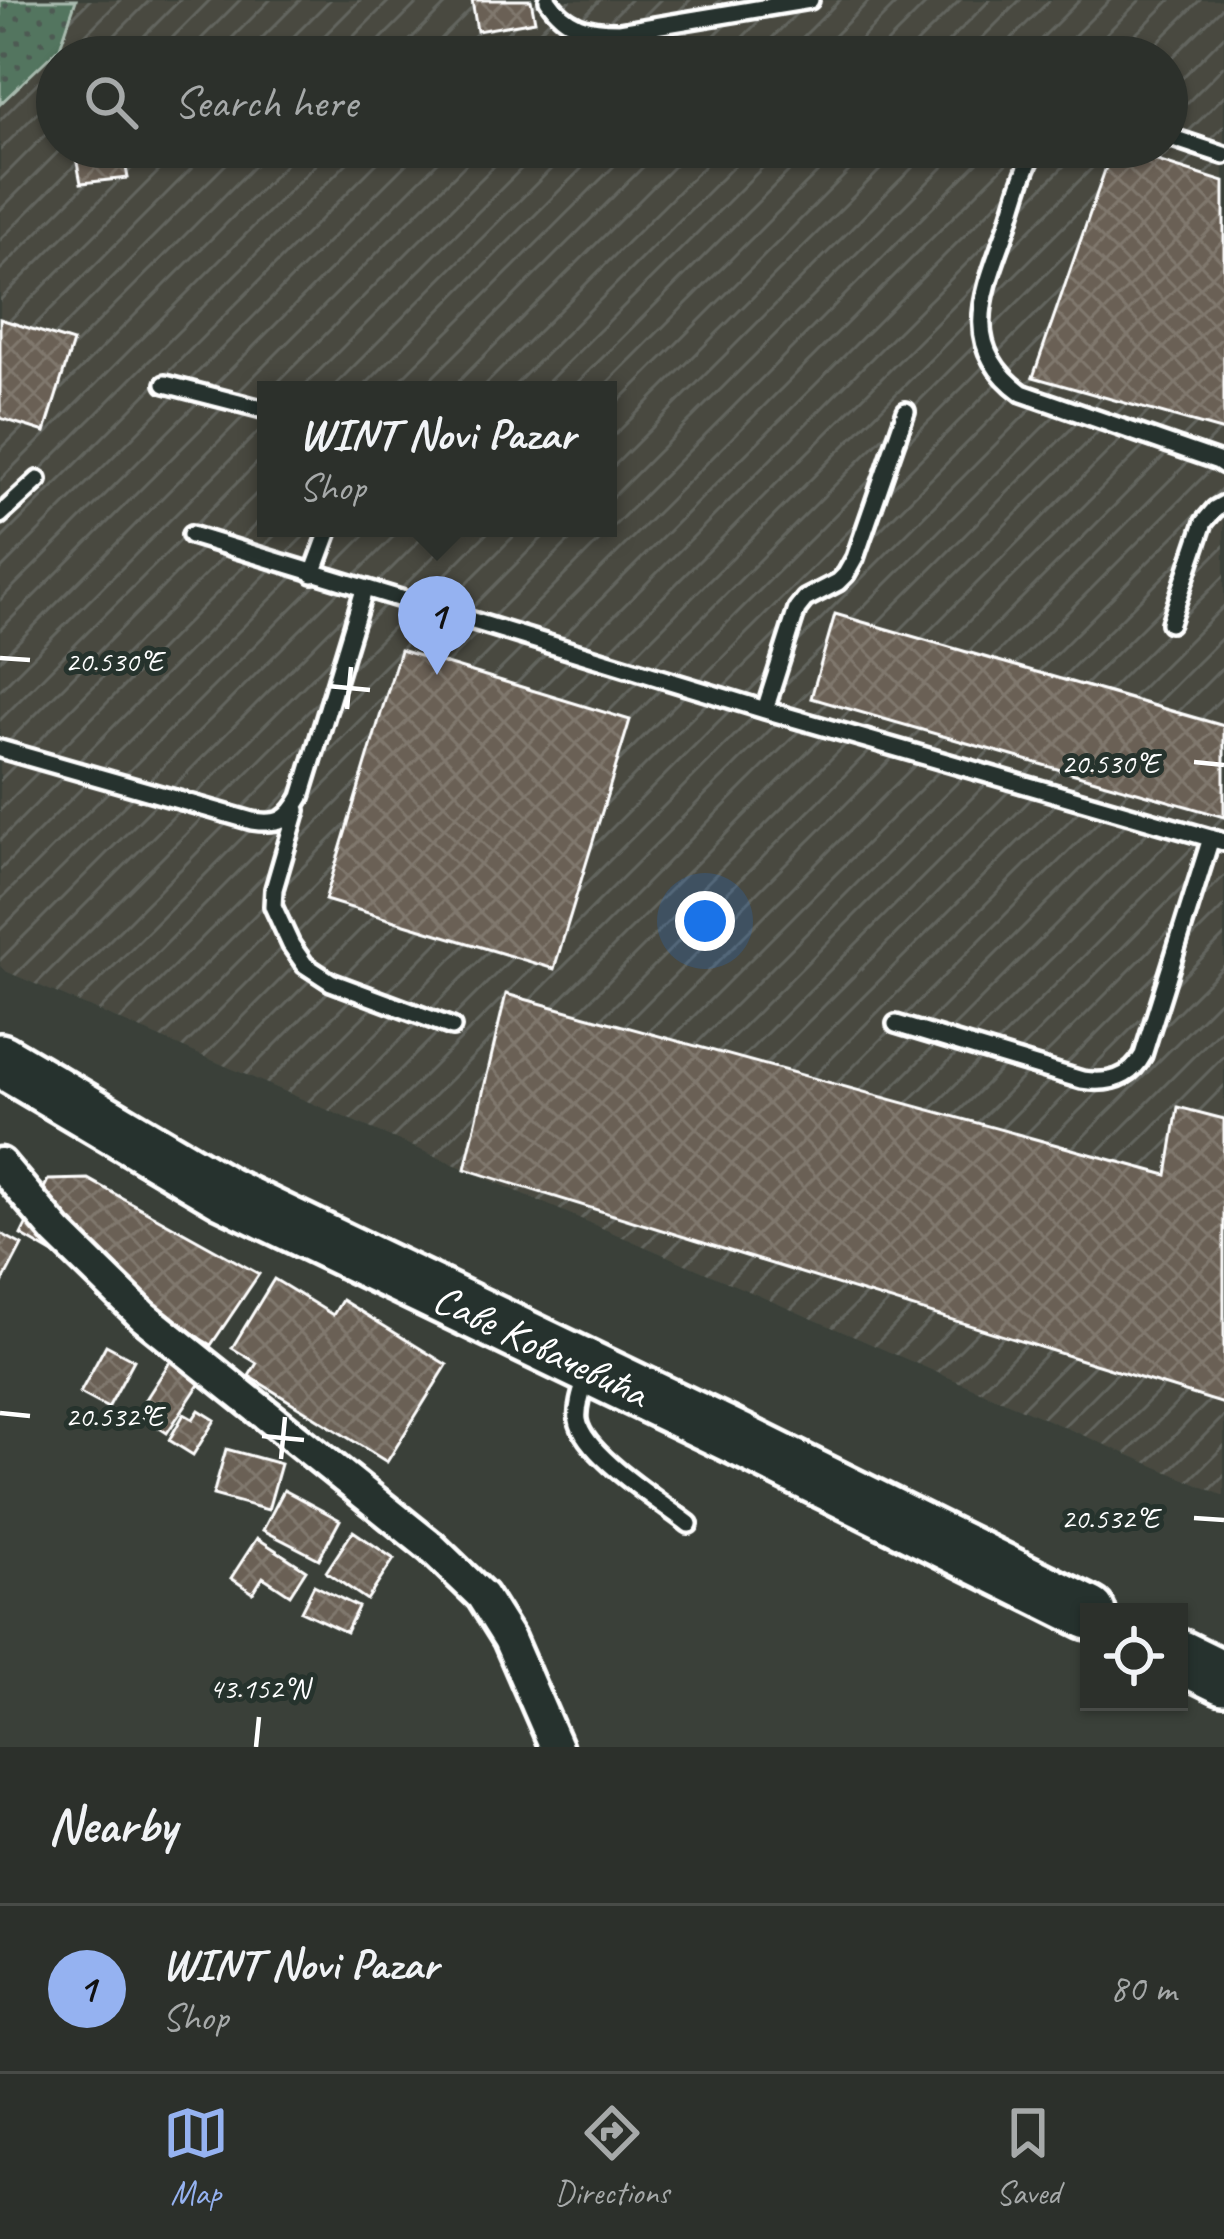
<!DOCTYPE html>
<meta charset="utf-8">
<style>
:root{--surface:#2c302b;--page:#383c37;--text:#f1f3f6;--muted:#a6a9a9;--line:#484b47;--accent:#95b2f1}
body{margin:0;font-family:Caveat,sans-serif;background:var(--page);color:var(--text)}
.controls{position:absolute;right:36px;bottom:36px;display:grid;overflow:hidden;border-radius:0px;box-shadow:0 3px 9px #0004}
.controls button{width:108px;height:108px;display:grid;place-items:center;padding:0;border:0;border-bottom:3px solid var(--line);background:var(--surface);color:var(--text);font:60px sans-serif}
.you{position:absolute;left:705px;top:921px;width:42px;height:42px;margin:-30px;border:9px solid #fff;border-radius:50%;background:#1a73e8;box-shadow:0 0 0 18px #1a73e833}
.badge{display:grid;place-items:center;width:78px;height:78px;border-radius:50%;background:var(--accent);color:#111;font-size:39px;font-weight:700}
.pin{position:absolute;translate:-50% -99px;filter:drop-shadow(0 3px 6px #0008)}
.pin::after{content:'';position:absolute;top:63px;width:42px;height:36px;background:inherit;clip-path:polygon(0 0,100% 0,50% 100%)}
.popup{position:absolute;left:257px;top:381px;width:360px;height:156px;box-sizing:border-box;display:grid;place-content:center;border-radius:0px;background:var(--surface);filter:drop-shadow(0 3px 9px #0005);font-size:39px;white-space:nowrap;color:var(--muted)}
.popup b{font-size:45px;color:var(--text)}
.popup::after{content:'';position:absolute;left:50%;top:100%;margin-left:-24px;border:24px solid transparent;border-top-color:var(--surface)}
.list{margin:0;padding:0;list-style:none}
h2{display:flex;justify-content:space-between;align-items:center;height:156px;margin:0;padding:0 48px;font-size:51px}
h2 small{font-size:39px;font-weight:400;color:var(--muted)}
.list li{display:grid;grid-template-columns:78px 1fr auto;gap:36px;align-items:center;box-sizing:border-box;height:168px;padding:0 48px;border-top:3px solid var(--line)}
.list b{display:block;font-size:45px;white-space:nowrap}
.list p{margin:0;font-size:39px;white-space:nowrap;color:var(--muted)}
.list em{font-size:39px;font-style:normal;color:var(--muted)}
.icon{flex:none;width:66px;height:66px;fill:none;stroke:currentColor;stroke-width:2;stroke-linecap:round;stroke-linejoin:round}
.map{position:relative;flex:none;width:1224px;height:1747px;overflow:hidden}
.search{position:absolute;background:var(--surface);box-shadow:0 3px 9px #0004;left:36px;right:36px;top:36px;height:132px;display:flex;align-items:center;gap:30px;box-sizing:border-box;padding:0 42px;border-radius:66px;color:var(--muted);font-size:45px}
.sheet{height:324px;background:var(--surface)}
nav{display:flex;justify-content:space-around;align-items:center;box-sizing:border-box;height:168px;border-top:3px solid var(--line);background:var(--surface);font-size:33px;color:var(--muted)}
nav a{display:grid;justify-items:center;gap:6px}
nav .on{color:var(--accent)}
.map>svg:first-child{display:block}
.industrial{fill:url(#industrial-furrows);fill-rule:evenodd}
.grass{fill:url(#grass-dots);stroke:#a8baae;stroke-width:3}
.building{fill:url(#building-cross-hatch);stroke:#fff;stroke-width:3}
.lines{fill:none;stroke-linecap:round;stroke-linejoin:round}
.service-casing{stroke:#fff;stroke-width:24}
.minor-casing{stroke:#fff;stroke-width:39}
.primary-casing{stroke:#fff;stroke-width:60}
.service{stroke:#26332d;stroke-width:15}
.minor{stroke:#26332d;stroke-width:30}
.primary{stroke:#26332d;stroke-width:51}
.ticks{fill:none;stroke:#fff;stroke-width:4.5}
.labels{text-anchor:middle;stroke-width:10;stroke-linejoin:round;paint-order:stroke}
.street-label{font-size:42px;fill:#fff;stroke:#26332d}
.ticks-label{font-size:30px;text-anchor:middle;fill:#fff;stroke:#26332d;stroke-width:10;stroke-linejoin:round;paint-order:stroke}
</style>
<div class="map">
<svg width="1224" height="1747" viewBox="0 0 1224 1747">
<defs>
<pattern id="industrial-furrows" width="10" height="10" patternUnits="userSpaceOnUse" patternTransform="scale(3)"><rect width="10" height="10" fill="#484a41"/><path d="M-1 1l2-2M0 10L10 0M9 11l2-2" fill="none" stroke="#63655e"/></pattern>
<pattern id="grass-dots" width="8" height="8" patternUnits="userSpaceOnUse" patternTransform="scale(3)"><rect width="8" height="8" fill="#52745e"/><path d="M2 2h.1M6 6h.1" fill="none" stroke="#4e5a52" stroke-width="1.8" stroke-linecap="round"/></pattern>
<pattern id="building-cross-hatch" width="8" height="8" patternUnits="userSpaceOnUse" patternTransform="scale(3)"><rect width="8" height="8" fill="#6a6054"/><path d="M0 0l8 8M0 8l8-8" fill="none" stroke="#80786e"/></pattern>
</defs>
<rect width="100%" height="100%" fill="#3a4039"/>
<filter id="ink" filterUnits="userSpaceOnUse"><feTurbulence type="fractalNoise" baseFrequency=".00833" numOctaves="2"/><feDisplacementMap in="SourceGraphic" scale="24" xChannelSelector="R" yChannelSelector="G"/><feConvolveMatrix kernelMatrix="1 2 1 2 8 2 1 2 1" color-interpolation-filters="sRGB"/></filter>
<g filter="url(#ink)">
<path class="industrial" d="M76 0H1224V1496L5 971 0 966V104L60 47ZM57 57H1167V147H57ZM266 390H608V528H266Z"/>
<path class="grass" d="M0 0H76L60 47 0 104Z"/>
<path class="building" d="M472 0H531L535 21 477 31Z
M74 147H122L128 178 81 183Z
M136 147H194L138 160Z
M1113 147 1224 182V431L1033 377Z
M0 319 73 342 45 432 0 418Z
M835 614 1224 726V817L811 698Z
M400 650 630 720 554 969 325 900Z
M506 994 1167 1175 1178 1107 1224 1119V1404L465 1169Z
M88 1179 259 1274 211 1345 21 1235 48 1180Z
M0 1233 22 1245 0 1287Z
M274 1279 333 1315 342 1300 447 1365 387 1462 249 1376 257 1363 232 1348Z
M106 1345 134 1360 108 1408 80 1393Z
M173 1357 204 1377 167 1433 137 1413Z
M199 1410 215 1420 193 1455 169 1440 184 1414 193 1419Z
M226 1449 281 1464 268 1510 213 1495Z
M284 1490 340 1520 319 1559 263 1530Z
M353 1531 394 1559 367 1600 326 1572Z
M257 1538 306 1570 290 1595 263 1577 253 1593 231 1578Z
M314 1585 358 1607 346 1632 301 1611Z"/>
<g class="lines">
<defs>
<path id="service" d="M548 0C566 27 588 32 619 32L810 0
M1167 136 1224 155
M1037 147C1023 170 1016 200 1008 225 986 288 956 345 1022 393L1218 461 1224 465
M165 384 266 410
M0 515 38 480
M191 535 765 710 1224 842
M313 574 330 528
M1170 623 1204 522 1215 509 1224 504
M765 710 797 609 805 599 838 582 846 574 855 558 906 411
M0 749 252 821C279 825 288 820 301 797L364 590
M297 810 274 889 273 906 291 945 305 965 331 982 452 1027
M896 1024 1082 1080C1108 1084 1130 1079 1143 1055L1211 838
M588 1372C584 1386 576 1405 578 1420 583 1454 661 1502 689 1524"/>
<path id="minor" d="M0 1164 57 1232 143 1316 431 1547 482 1596 509 1639 556 1747"/>
<g id="primary">
<path id="s1" d="M0 1060 225 1193 738 1439 1089 1613"/>
<path d="M1179 1656 1224 1678"/>
</g>
</defs>
<use href="#service" class="service-casing"/>
<use href="#minor" class="minor-casing"/>
<use href="#primary" class="primary-casing"/>
<use href="#service" class="service"/>
<use href="#minor" class="minor"/>
<use href="#primary" class="primary"/>
</g>
</g>
<path class="ticks" d="M0 658 30 660M328 686 370 690M347 709 351 667M1194 762 1224 765M0 1413 30 1416M262 1436 304 1440M281 1459 285 1417M1194 1518 1224 1520M256 1747 259 1717"/>
<g class="labels">
<g class="street-label">
<text dy="15" stroke="none"><textPath href="#s1" startOffset="612">Саве Ковачевића</textPath></text>
</g>
</g>
<g class="ticks-label">
<text x="114" y="671">20.530°E</text>
<text x="1110" y="773">20.530°E</text>
<text x="114" y="1426">20.532°E</text>
<text x="1110" y="1528">20.532°E</text>
<text x="259" y="1698">43.152°N</text>
</g>
</svg>
<div class="controls">
<button><svg class="icon" aria-label="locate" viewBox="0 0 24 24"><circle cx="12" cy="12" r="6"/><path d="M12 2v4M12 18v4M2 12h4M18 12h4"/></svg></button>
</div>
<div class="you"></div>
<div class="pin badge" style="left:437px;top:675px">1</div>
<div class="popup"><b>WINT Novi Pazar</b>Shop</div>
<div class="search"><svg class="icon" aria-label="search" viewBox="0 0 24 24"><circle cx="10" cy="10" r="6"/><path d="M15 15l6 6"/></svg>Search here</div>
</div>
<section class="sheet">
<h2>Nearby<small></small></h2>
<ul class="list">
<li><span class="badge">1</span><div><b>WINT Novi Pazar</b><p>Shop</p></div><em>80 m</em></li>
</ul>
</section>
<nav>
<a class="on"><svg class="icon" aria-label="map" viewBox="0 0 24 24"><path d="M3 6l6-2 6 2 6-2v14l-6 2-6-2-6 2zM9 4v14M15 6v14"/></svg>Map</a>
<a><svg class="icon" aria-label="directions" viewBox="0 0 24 24"><path d="M12 3l9 9-9 9-9-9zM9 14v-3h6M13 9l2 2-2 2"/></svg>Directions</a>
<a><svg class="icon" aria-label="saved" viewBox="0 0 24 24"><path d="M7 4h10v16l-5-4-5 4z"/></svg>Saved</a>
</nav>
